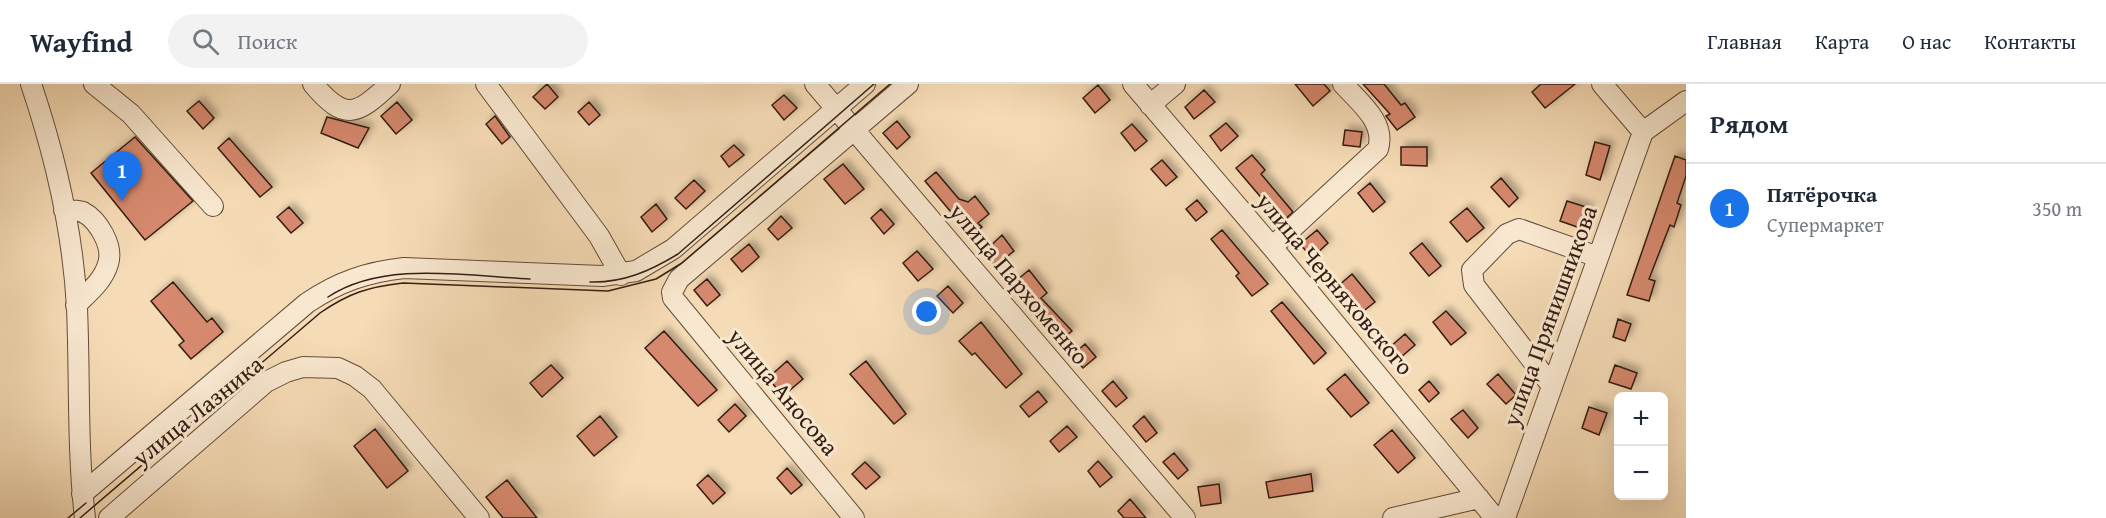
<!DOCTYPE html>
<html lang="ru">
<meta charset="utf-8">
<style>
:root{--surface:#fff;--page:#f2f2f3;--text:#1f2937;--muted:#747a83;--line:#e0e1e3;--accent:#1a73e8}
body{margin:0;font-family:"Gentium Book Plus",serif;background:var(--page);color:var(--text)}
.controls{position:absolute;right:18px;bottom:18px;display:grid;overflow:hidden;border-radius:9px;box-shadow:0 6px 24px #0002}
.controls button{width:54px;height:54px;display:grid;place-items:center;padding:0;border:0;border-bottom:2px solid var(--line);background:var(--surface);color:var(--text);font:30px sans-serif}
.you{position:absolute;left:927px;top:228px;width:21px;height:21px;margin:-15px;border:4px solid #fff;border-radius:50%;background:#1a73e8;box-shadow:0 0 0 9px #1a73e833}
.badge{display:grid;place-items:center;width:39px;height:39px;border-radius:50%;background:var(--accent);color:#fff;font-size:20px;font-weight:700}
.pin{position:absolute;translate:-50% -50px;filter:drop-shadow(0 2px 3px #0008)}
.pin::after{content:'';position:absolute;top:32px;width:21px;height:18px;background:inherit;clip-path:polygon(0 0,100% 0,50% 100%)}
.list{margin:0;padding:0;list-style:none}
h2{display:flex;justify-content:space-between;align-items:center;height:78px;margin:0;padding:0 24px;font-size:26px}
h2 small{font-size:20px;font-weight:400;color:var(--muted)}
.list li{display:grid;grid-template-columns:39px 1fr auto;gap:18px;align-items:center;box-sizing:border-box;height:90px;padding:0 24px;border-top:2px solid var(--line)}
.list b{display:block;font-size:22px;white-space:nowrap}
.list p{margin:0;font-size:20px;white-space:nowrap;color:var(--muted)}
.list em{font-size:20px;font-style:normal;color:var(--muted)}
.icon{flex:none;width:33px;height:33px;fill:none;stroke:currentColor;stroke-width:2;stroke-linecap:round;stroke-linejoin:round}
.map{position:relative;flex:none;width:1686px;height:434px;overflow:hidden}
header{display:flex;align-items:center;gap:36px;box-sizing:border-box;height:84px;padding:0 30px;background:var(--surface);border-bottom:2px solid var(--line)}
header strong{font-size:28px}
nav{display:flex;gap:33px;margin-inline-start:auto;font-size:21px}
.search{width:420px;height:54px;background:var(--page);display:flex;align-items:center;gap:15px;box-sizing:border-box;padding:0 21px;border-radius:33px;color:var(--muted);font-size:22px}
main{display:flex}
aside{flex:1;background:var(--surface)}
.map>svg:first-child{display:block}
.building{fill:#d6896e;stroke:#351d11;stroke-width:1.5;filter:url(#shadow)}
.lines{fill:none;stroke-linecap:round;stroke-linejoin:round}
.minor-casing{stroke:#654d3a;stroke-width:22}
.minor{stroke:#f9e8d0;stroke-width:20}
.tram{stroke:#351d11;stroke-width:1.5}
.labels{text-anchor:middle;stroke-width:6;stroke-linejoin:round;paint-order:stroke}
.street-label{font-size:24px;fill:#351d11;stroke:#f9e8d0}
</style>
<header>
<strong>Wayfind</strong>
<div class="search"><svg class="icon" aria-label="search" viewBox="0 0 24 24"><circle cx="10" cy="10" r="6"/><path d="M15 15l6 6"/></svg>Поиск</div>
<nav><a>Главная</a><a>Карта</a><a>О нас</a><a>Контакты</a></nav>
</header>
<main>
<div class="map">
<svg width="1686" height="434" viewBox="0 0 1686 434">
<defs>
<filter id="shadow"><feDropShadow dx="4.5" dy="-4.5" stdDeviation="3" flood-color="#0004"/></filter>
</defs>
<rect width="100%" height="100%" fill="#f6dcb6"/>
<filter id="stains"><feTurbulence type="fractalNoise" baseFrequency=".00333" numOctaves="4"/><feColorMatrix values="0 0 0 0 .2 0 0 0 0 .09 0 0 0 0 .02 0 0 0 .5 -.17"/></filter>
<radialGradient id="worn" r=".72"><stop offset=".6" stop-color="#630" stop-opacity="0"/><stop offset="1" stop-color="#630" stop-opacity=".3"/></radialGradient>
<path class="building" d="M547 0 558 13 545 25 533 13Z
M1295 0H1324L1330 7 1313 22Z
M1363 0H1384L1401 21 1405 19 1415 33 1397 46 1386 32 1390 30Z
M1541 0H1575L1545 24 1532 8Z
M1098 1 1110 16 1095 29 1083 14Z
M1204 6 1215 18 1194 35 1185 23Z
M784 11 797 24 784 36 772 21Z
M199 17 214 34 203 45 187 27Z
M397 18 412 36 396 50 381 32Z
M589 18 600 31 589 41 578 28Z
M495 32 510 53 502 60 486 40Z
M327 33 369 44 358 64 321 49Z
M897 37 910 53 897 65 883 49Z
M1226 39 1238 52 1221 67 1210 52Z
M1132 40 1147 57 1135 67 1121 49Z
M1345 46 1362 48 1360 63 1343 61Z
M135 53 193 117 145 156 91 89Z
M229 54 272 103 260 113 218 64Z
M1595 58 1610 62 1600 96 1586 91Z
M734 61 744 71 729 83 721 72Z
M1401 63H1427V82L1401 81Z
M1252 71 1265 86 1261 90 1293 128 1282 138 1236 84Z
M1675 72 1686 76V92L1677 119 1681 121 1674 143 1670 141 1649 195 1655 197 1649 217 1627 211Z
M1162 76 1177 93 1166 102 1151 85Z
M843 80 864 105 845 120 824 95Z
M936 88 959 115 968 118 975 112 989 130 978 139 982 143 971 152 925 97Z
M1501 94 1518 114 1509 123 1491 103Z
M694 96 705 107 686 125 675 114Z
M1370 99 1385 118 1373 128 1358 109Z
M1197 116 1207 128 1196 137 1186 125Z
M1567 117 1589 124 1583 145 1560 137Z
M656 120 667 135 652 148 641 133Z
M289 123 303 139 291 149 277 133Z
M1467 124 1484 144 1467 158 1450 138Z
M881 125 894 140 884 150 871 134Z
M781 132 792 144 778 156 768 145Z
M1222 146 1268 200 1252 212 1236 192 1239 189 1211 155Z
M1317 146 1328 159 1312 174 1300 160Z
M1002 151 1014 167 995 182 984 168Z
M1422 159 1441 182 1429 192 1410 169Z
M749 160 759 173 742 188 731 175Z
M917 167 933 185 918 197 903 179Z
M1029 186 1047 209 1041 214 1072 247 1060 257 1011 201Z
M1352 190 1375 218 1361 229 1338 202Z
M707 195 720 211 707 222 694 206Z
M173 198 207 238 212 234 223 248 191 275 179 261 184 257 151 217Z
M948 202 963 219 953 229 937 212Z
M1282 218 1326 269 1314 280 1271 227Z
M1446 227 1466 249 1451 261 1433 238Z
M1618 235 1631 240 1625 257 1613 253Z
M981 238 1022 290 1006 304 975 269 972 271 959 257Z
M664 247 717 306 698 322 645 264Z
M1405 250 1415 261 1400 274 1390 263Z
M1085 260 1096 273 1083 284 1074 274 1078 271 1076 268Z
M787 277 803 295 783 312 768 294Z
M866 277 906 330 894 340 850 290Z
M551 281 563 294 542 313 530 299Z
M1615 281 1637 289 1631 305 1609 298Z
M1345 290 1369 319 1351 333 1327 305Z
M1498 290 1516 311 1506 320 1487 300Z
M1113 297 1127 314 1116 323 1102 307Z
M1429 297 1439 309 1429 318 1419 306Z
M1038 307 1047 318 1029 333 1020 322Z
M735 320 746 332 729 348 718 336Z
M1589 323 1607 329 1599 351 1582 344Z
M1463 326 1478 344 1468 354 1451 335Z
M600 332 617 353 594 372 577 352Z
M1144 332 1157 349 1146 358 1133 342Z
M1067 342 1077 353 1059 368 1050 357Z
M375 345 408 387 387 404 354 362Z
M1392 346 1415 374 1398 389 1374 361Z
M1174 369 1188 386 1178 395 1163 378Z
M1098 377 1112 393 1100 403 1088 387Z
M865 378 880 393 866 405 852 390Z
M787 384 802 401 791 410 777 394Z
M1311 390 1313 407 1269 414 1266 398Z
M708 391 725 409 713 420 697 401Z
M507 396 537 434H503L486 413Z
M1219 400 1221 419 1201 422 1198 403Z
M1130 415 1146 434H1124L1118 427Z"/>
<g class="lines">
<defs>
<path id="minor" d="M31 0C55 71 73 148 77 224 80 294 77 364 85 434
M94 0 131 30 213 122
M313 0C345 38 357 31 390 0
M486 0 599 152 621 191
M815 0 1185 434
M1133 0 1272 163 1495 434
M1602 0 1643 48
M1150 21 1175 0
M1643 48 1686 17
M64 126C70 126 77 126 83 128 98 136 114 162 108 180 103 197 89 208 76 221
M1272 163 1378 65C1386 38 1360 19 1343 0
M1552 302 1474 201 1472 186 1507 150 1519 145 1598 173
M82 410 307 219C338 198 367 188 404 184L602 192 636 187 673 165 865 0
M109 434 266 298 286 288 303 283 338 284 355 292 372 305 479 434
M854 434 673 214 672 208 679 195 908 0
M1393 434 1479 414
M1505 434 1643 48"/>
</defs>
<use href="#minor" class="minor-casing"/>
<use href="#minor" class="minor"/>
<path class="tram" d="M590 198C623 199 650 187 678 170L874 0
M328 213C383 176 467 192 530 195
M68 434 86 419
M80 434 320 229C349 209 368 203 403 199L608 207 656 195 682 179 890 0"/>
</g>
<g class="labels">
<g class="street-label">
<text transform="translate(1019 200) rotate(50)" y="8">улица Пархоменко</text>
<text transform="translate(1335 200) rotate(50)" y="8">улица Черняховского</text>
<text transform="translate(1550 232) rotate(-70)" y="8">улица Прянишникова</text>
<text transform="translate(783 308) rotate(50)" y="8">улица Аносова</text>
<text transform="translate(198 327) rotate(-39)" y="8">улица Лазника</text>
</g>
</g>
<rect width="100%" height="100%" filter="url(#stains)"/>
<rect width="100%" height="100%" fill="url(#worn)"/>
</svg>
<div class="controls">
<button>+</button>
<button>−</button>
</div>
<div class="you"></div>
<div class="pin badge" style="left:122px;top:117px">1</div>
</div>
<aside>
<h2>Рядом<small></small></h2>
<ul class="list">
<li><span class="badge">1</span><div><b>Пятёрочка</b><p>Супермаркет</p></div><em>350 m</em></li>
</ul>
</aside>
</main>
